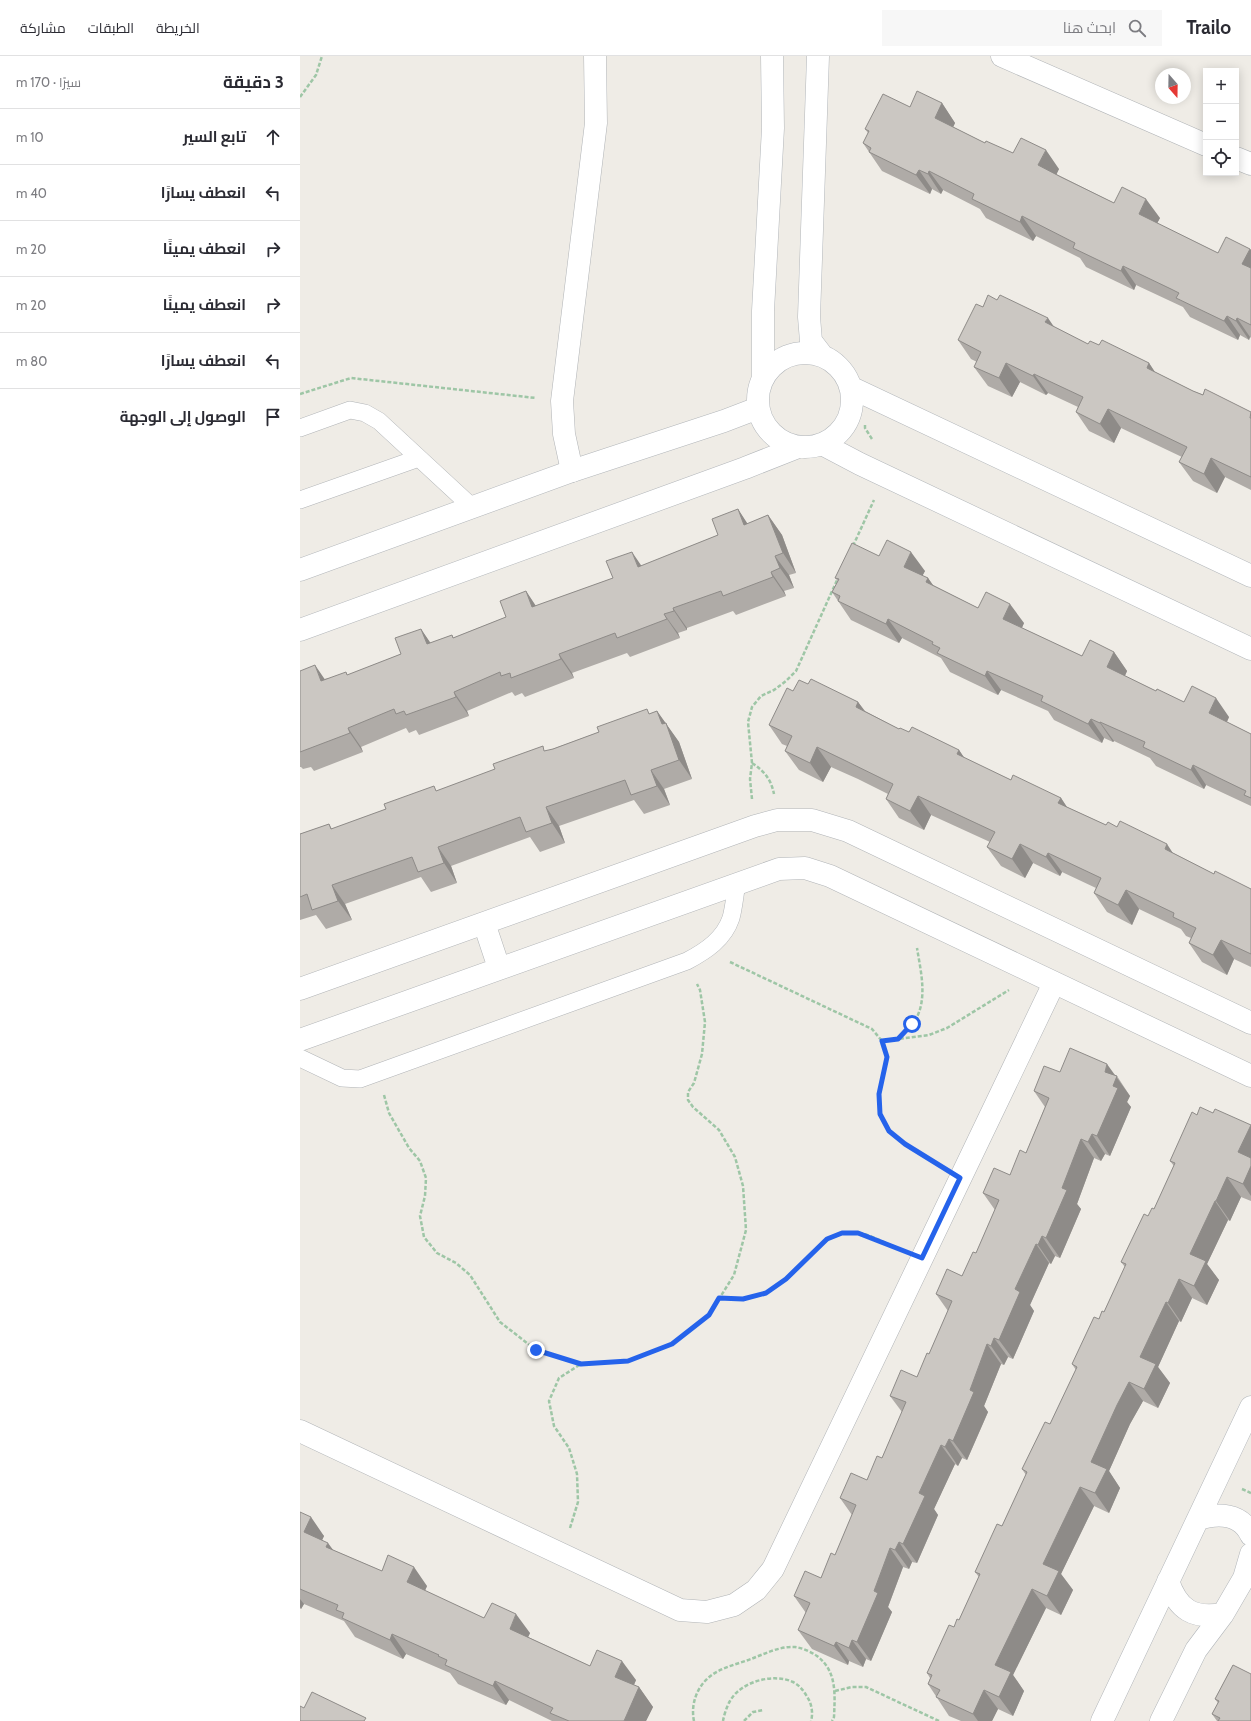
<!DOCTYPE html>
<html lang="ar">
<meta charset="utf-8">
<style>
:root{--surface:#fff;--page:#f7f7f7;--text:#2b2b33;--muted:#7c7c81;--line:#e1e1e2}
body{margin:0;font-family:Cabin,Cairo,sans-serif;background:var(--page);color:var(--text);direction:rtl}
.controls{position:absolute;right:12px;top:12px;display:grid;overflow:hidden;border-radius:0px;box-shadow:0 2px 10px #0003}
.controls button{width:36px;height:36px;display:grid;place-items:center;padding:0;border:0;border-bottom:1px solid var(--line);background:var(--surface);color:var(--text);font:20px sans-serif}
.compass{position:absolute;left:855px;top:12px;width:36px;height:36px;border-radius:50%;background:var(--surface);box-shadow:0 2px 10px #0003;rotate:160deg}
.stop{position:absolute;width:12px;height:12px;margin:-9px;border:3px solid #2563eb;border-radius:50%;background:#fff}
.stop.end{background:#2563eb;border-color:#fff;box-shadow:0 1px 4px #0008}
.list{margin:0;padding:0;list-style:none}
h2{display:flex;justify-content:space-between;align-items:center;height:52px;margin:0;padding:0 16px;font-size:17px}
h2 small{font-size:13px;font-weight:400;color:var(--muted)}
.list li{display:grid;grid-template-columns:26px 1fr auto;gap:12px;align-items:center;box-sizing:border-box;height:56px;padding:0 16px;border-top:1px solid var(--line)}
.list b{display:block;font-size:15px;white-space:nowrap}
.list em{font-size:13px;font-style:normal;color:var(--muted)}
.icon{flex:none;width:22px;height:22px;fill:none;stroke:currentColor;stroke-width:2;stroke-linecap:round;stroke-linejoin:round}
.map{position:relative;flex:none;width:951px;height:1665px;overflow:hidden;direction:ltr}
header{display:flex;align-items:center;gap:24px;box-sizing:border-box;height:56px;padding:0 20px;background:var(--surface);border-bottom:1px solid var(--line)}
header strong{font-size:19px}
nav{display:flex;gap:22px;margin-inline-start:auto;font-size:14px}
.search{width:280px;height:36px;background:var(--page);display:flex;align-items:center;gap:10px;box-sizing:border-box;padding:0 14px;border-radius:0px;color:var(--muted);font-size:15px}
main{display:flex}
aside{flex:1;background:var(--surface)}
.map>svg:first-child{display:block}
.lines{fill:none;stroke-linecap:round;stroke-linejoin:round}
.lane-casing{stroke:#b1b4b7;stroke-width:18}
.street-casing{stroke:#b1b4b7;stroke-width:23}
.secondary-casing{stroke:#b2b6ba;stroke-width:23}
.path{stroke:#9ec6a6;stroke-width:2.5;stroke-dasharray:4 2;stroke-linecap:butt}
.lane{stroke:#fff;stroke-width:17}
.street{stroke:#fff;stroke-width:22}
.secondary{stroke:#fff;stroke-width:22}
.wall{fill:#afaba7}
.shaded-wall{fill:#8e8b88}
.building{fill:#cbc7c2;stroke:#8e8b88}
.route{stroke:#2563eb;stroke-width:5}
</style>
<header>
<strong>Trailo</strong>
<div class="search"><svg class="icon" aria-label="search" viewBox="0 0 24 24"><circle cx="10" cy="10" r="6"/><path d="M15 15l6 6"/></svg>ابحث هنا</div>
<nav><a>الخريطة</a><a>الطبقات</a><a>مشاركة</a></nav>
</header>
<main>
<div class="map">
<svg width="951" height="1665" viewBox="0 0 951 1665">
<rect width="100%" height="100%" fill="#efece6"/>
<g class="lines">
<defs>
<path id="lane" d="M0 372 50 354 65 357 79 365 172 451
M0 444 119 402
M0 1002 42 1022 60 1023 387 905C406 895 424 883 431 862 434 851 435 838 437 827"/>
<path id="street" d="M702 0 906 89
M936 102 951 108
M272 415 264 378 262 345 296 67 295 0
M184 867 199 912
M0 933 455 770 477 764H512L548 775 951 967
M0 984 479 813 505 812 530 820 951 1020
M0 1375 380 1554 407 1556 434 1549 456 1534 473 1513 754 927"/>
<path id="secondary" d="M518 0 509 261 511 285 521 298
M458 344a47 47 0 1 1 94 0a47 47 0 1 1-94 0Z
M463 322V255L473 72 472 0
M552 332 951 520
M522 388 560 408 951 593
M0 514 272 415 424 365 458 352
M0 574 445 412 498 391
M898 1463C918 1457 941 1457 951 1479
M868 1525C878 1554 893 1563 923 1558
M802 1665 951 1351
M861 1665 896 1594 923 1558 944 1522 951 1498"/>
</defs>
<use href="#lane" class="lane-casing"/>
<use href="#street" class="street-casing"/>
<use href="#secondary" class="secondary-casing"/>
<path class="path" d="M0 41 16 19 22 0
M0 338 51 322 236 342
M565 369V372L572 383
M553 490 574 444
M452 707C464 715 471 723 474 738
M452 743 450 723 452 707 448 666 452 651 461 640 474 634 486 625 496 615 538 522
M430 906 572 973 582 985 587 1001 579 1038 580 1058 589 1075 605 1088 638 1108
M598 982C602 978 608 974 612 969 629 947 621 917 617 892
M582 985 629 979 647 972 709 934
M84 1039 89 1057 109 1092 120 1105 126 1122 125 1140 120 1160 124 1181 137 1197 156 1207 170 1219 200 1266 236 1294 281 1308 328 1305 372 1288 409 1259 434 1219 446 1174 443 1130 435 1101 419 1074 393 1051 388 1044V1036L394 1027 402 998 405 966 400 934 397 928
M419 1242C435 1243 452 1244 467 1236 498 1221 520 1171 558 1177 570 1178 586 1188 598 1192
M942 1433 951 1437
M270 1472 278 1446 277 1418 269 1392 254 1370 249 1345 259 1322 281 1308
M535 1635 552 1631H566L639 1665
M394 1665C391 1651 395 1636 405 1625 417 1612 435 1609 451 1603 464 1598 480 1590 495 1591 503 1592 511 1596 517 1600 537 1615 535 1638 534 1661L532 1665
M423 1665C424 1659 427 1650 430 1645 441 1625 474 1617 493 1626 501 1630 505 1637 509 1644 512 1650 513 1659 511 1665
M444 1665 453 1656 464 1654"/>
<use href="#lane" class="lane"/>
<use href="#street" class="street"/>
<use href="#secondary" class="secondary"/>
</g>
<path class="wall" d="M642 47 655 67 653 71 685 87 713 97 759 113 756 118 814 147 860 162 857 167 918 197 950 193 951 194V282L950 281 949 284 940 279 938 284 890 261 883 251 836 229 834 234 786 211 780 202 736 180 733 185 686 162 680 153 643 134 641 138 632 133 630 138 582 115 563 87 568 77 565 73 610 51Z
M683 251 754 271 788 288 799 289 849 307 855 316 893 335 951 356V434L925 421 917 437 893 425 879 406 882 401 821 372 814 387 789 375 776 356 778 351 748 337 746 339 720 326 712 341 688 330 674 311 677 306 671 303 658 284Z
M438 453 447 468 468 459 482 479 496 517 489 519 494 532 484 535 486 540 436 559 433 555 387 572V574L378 577 380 582 330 601 327 597 272 617 274 622 225 641 222 637 215 640 212 636 167 655 169 660 119 679 116 674 109 677 106 672 61 691 63 696 14 715 11 711 3 713 1 711H0V615L24 623 48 619 101 598 121 573 130 587 152 579 153 582 206 561 226 535 236 550 313 522 418 479Z
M579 500 625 515 622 520 628 522 633 529 678 552 724 567 722 572 782 600 814 596 827 615 825 620 856 635 884 646 929 661 927 666 951 678V750L906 729 904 733 856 710 850 702 814 685 813 686 804 682 802 687 754 664 748 655 701 634 698 639 650 616 641 602 602 582 599 587 551 564 532 536 538 525 535 522Z
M508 628 558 646 565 655 599 673 609 676 659 694 664 702 711 724 761 742 767 751 806 769 873 797 914 818 951 833V911L934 903 927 919 902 906 889 887 891 882 886 880 881 873 839 853 832 869 807 856 794 837 796 832 762 816 760 820 733 807 725 822 701 810 687 791 690 786 631 759 624 774 599 762 586 743 588 738 558 723 531 711 523 726 499 714 485 695 487 690 482 688 469 669 493 635Z
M357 655 379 686 392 723 364 733 370 749 344 758 334 744 259 770 265 787 240 796 230 781 151 810 157 827 131 836 121 821 45 848 52 864 26 873 16 859 0 864V778L29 768 32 773Z
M760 1016 817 1020 830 1040 827 1046 831 1051 810 1100 805 1098 801 1105 794 1102 777 1148 781 1153 760 1202 755 1200 751 1208 749 1207 730 1249 734 1255 713 1303 708 1301 704 1309 701 1308 684 1350 688 1356 667 1404 662 1402 658 1410 655 1408 634 1453 638 1459 617 1507 612 1506 609 1513 603 1511 588 1551 592 1556 571 1605 566 1603 563 1611 549 1605 548 1609 512 1593 498 1574 506 1557 494 1540 521 1522 535 1499 552 1459 540 1442 567 1424 582 1402 602 1356 590 1340 617 1321 629 1298 648 1255 636 1238 662 1220 676 1197 695 1154 683 1137 710 1119 726 1097 745 1051 734 1035Z
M913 1057 951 1069V1145L941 1141 930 1165 928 1164 907 1208 919 1224 907 1249 892 1242 881 1266 879 1265 858 1311 870 1327 858 1352 843 1345 830 1368 809 1415 820 1432 809 1457 794 1450 761 1518 773 1534 761 1559 746 1552 713 1619 724 1635 713 1660 698 1653 692 1665H661L649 1660 628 1628 630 1622 627 1617 654 1571 659 1564 679 1521 675 1516 702 1470 726 1419 722 1413 750 1368 776 1314 772 1308 799 1263 804 1256 825 1211 821 1206 848 1160 854 1153 874 1110 870 1105 897 1059Z
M0 1456 24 1480 22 1484 33 1494 82 1515 127 1530 125 1535 184 1562 230 1577 228 1581 290 1610 336 1624 334 1629 339 1631 353 1651 346 1665H252L209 1644 206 1649 158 1628 150 1617 106 1598 103 1603 55 1581 44 1565 4 1548 1 1553 0 1552Z
M933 1609 951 1665H917L912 1658 918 1647 915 1643Z"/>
<path class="shaded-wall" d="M642 47 655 67 648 82 635 62Z
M746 94 759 113 752 128 738 109Z
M619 114 632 133 630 138 616 119Z
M629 115 643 134 641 138 628 118Z
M846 143 860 162 852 177 839 158Z
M722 160 736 180 733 185 720 166Z
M950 193 951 194V220L942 208Z
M823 210 836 229 834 234 821 215Z
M927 260 940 279 938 284 924 265Z
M748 262 761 281 745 266Z
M937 262 950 281 949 284 936 265Z
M706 307 720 326 712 341 699 322Z
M849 307 862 327 847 312Z
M734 318 748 337 746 339 733 320Z
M808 353 821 372 814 387 800 368Z
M911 402 925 421 917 437 904 418Z
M438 453 451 473 444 469Z
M468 459 482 479 496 517 483 497Z
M332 496 345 515 338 511Z
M611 496 625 515 617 530 604 511Z
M475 500 489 519 494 532 480 512Z
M471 516 484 535 486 540 473 521Z
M628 522 641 541 626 526Z
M226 535 239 555 232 551Z
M710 548 724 567 717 582 703 563Z
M373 552 387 572V574L374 555Z
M364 558 378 577 380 582 367 563Z
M588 563 602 582 599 587 586 568Z
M121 573 134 592 127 588Z
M814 596 827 615 820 630 807 611Z
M259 598 272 617 274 622 261 603Z
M15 609 28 628 21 625Z
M687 615 701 634 698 639 685 620Z
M154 636 167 655 169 660 156 641Z
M916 642 929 661 922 676 909 657Z
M558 646 572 665 556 651Z
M357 655 379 686 392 723 379 704 362 668Z
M791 663 804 682 802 687 788 668Z
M800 666 814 685 813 686 800 667Z
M48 672 61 691 63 696 50 677Z
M517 691 531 711 523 726 510 707Z
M659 694 672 713 657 698Z
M893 709 906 729 904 733 891 714Z
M351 714 364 733 370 749 357 730Z
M618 740 631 759 624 774 610 755Z
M761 742 774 762 758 747Z
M246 751 259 770 265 787 252 767Z
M720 788 733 807 725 822 712 803Z
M867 788 880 808 865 793Z
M138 791 151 810 157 827 144 807Z
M748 797 762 816 760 820 746 801Z
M32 829 45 848 52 864 38 845Z
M826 834 839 853 832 869 818 849Z
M921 884 934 903 927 919 913 899Z
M807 1008 830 1040 827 1046 831 1051 810 1100 797 1080 813 1030 805 1016Z
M951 1069V1140L943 1128 938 1096Z
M792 1078 805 1098 801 1105 788 1086Z
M781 1083 794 1102 777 1148 781 1153 760 1202 746 1182 762 1132Z
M927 1121 941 1141 930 1165 916 1145Z
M915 1145 928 1164 907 1208 919 1224 907 1249 894 1230 890 1198Z
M742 1180 755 1200 751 1208 738 1189Z
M736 1188 749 1207 730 1249 734 1255 713 1303 699 1284 715 1233Z
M879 1223 892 1242 881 1266 868 1247Z
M866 1246 879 1265 858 1311 870 1327 858 1352 844 1333 840 1301Z
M694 1282 708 1301 704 1309 691 1290Z
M687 1288 701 1308 684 1350 688 1356 667 1404 653 1385 670 1334Z
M829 1326 843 1345 830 1368 809 1415 820 1432 809 1457 795 1437 791 1406 817 1349Z
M649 1383 662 1402 658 1410 645 1391Z
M641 1389 655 1408 634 1453 638 1459 617 1507 603 1488 619 1437Z
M780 1431 794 1450 761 1518 773 1534 761 1559 747 1540 743 1508Z
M11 1461 24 1480 17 1495 4 1476Z
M599 1486 612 1506 609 1513 595 1494Z
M28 1487 42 1506 26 1491Z
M590 1492 603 1511 588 1551 592 1556 571 1605 557 1586 574 1535Z
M114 1511 127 1530 120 1545 107 1526Z
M732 1533 746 1552 713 1619 724 1635 713 1660 699 1641 695 1609Z
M0 1543 4 1548 1 1553 0 1551Z
M216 1558 230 1577 223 1592 210 1573Z
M92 1578 106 1598 103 1603 90 1584Z
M552 1584 566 1603 563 1611 549 1592Z
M536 1586 549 1605 548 1609 534 1590Z
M322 1605 336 1624 329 1640 315 1621Z
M195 1625 209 1644 206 1649 193 1630Z
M339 1631 353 1651 346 1665H324Z
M684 1634 698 1653 692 1665H678L673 1658Z"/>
<path class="building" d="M617 35 642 47 635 62 685 87 686 85 713 97 721 82 746 94 738 109 761 121 814 147 822 131 846 143 839 158 918 197 926 181 950 193 942 208 951 212V269L937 262 936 265 927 260 924 265 876 242 879 237 871 233 823 210 821 215 773 192 775 187 722 160 720 166 672 143 674 138 629 115 628 118 619 114 616 119 569 96 571 92 563 87 569 75 565 73 583 38 610 51Z
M688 239 697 244 700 239 748 262 745 266 788 288 790 285 799 289 802 284 849 307 847 312 893 335 903 339 905 333 951 356 950 362H951V421L911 402 904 418 879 406 887 391 808 353 800 368 776 356 783 341 734 318 733 320 706 307 699 322 674 311 681 296 658 284 676 248 683 251Z
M438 453 444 469 468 459 483 497 475 500 480 512 471 516 473 521 423 540 421 535 373 552 374 555 364 558 367 563 317 582 315 577 259 598 261 603 211 622 210 617 201 620 200 616 154 636 156 641 106 659 104 655 96 658 94 653 48 672 50 677 0 696V615L15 609 21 625 46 616 47 619 101 598 95 582 121 573 127 588 152 579 153 582 206 561 200 545 226 535 232 551 313 522 306 505 332 496 338 511 418 479 412 463Z
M587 484 611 496 604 511 628 522 626 526 678 552 686 536 710 548 703 563 782 600 790 584 814 596 807 611 856 635 857 633 884 646 892 630 916 642 909 657 951 678V742L944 739 946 735 917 721 893 709 891 714 843 691 845 686 800 666V667L791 663 788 668 741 645 743 640 687 615 685 620 637 597 640 592 632 588 633 586 588 563 586 568 538 545 540 540 532 536 539 523 535 522 552 487 579 500Z
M511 623 558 646 556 651 599 673 600 672 609 676 612 671 659 694 657 698 711 724 713 719 761 742 758 747 806 769 808 766 817 771 820 765 867 788 865 793 914 818 915 815 951 833V898L921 884 913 899 889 887 896 872 873 861 874 857 826 834 818 849 794 837 801 822 748 797 746 801 720 788 712 803 687 791 695 776 618 740 610 755 586 743 593 728 544 704 517 691 510 707 485 695 492 680 469 669 487 632 493 635 499 624 508 628Z
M347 653 349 658 357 655 362 668 366 667 379 704 351 714 357 730 331 739 325 724 246 751 252 767 226 776 220 761 138 791 144 807 118 816 112 801 32 829 38 845 12 854 7 838 0 841V778L29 768 31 773 86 753 84 748 134 730 136 735 195 713 193 708 243 690 244 695 253 693 299 676 297 671Z
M770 992 807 1008 805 1016 817 1020 813 1030 818 1032 797 1080 792 1078 788 1086 781 1083 762 1132 767 1134 746 1182 742 1180 738 1189 736 1188 715 1233 720 1236 699 1284 694 1282 691 1290 687 1288 670 1334 674 1336 653 1385 649 1383 645 1391 641 1389 619 1437 625 1440 603 1488 599 1486 595 1494 590 1492 574 1535 578 1537 557 1586 552 1584 549 1592 536 1586 534 1590 498 1574 510 1547 494 1540 505 1515 521 1522 531 1497 535 1499 556 1449 540 1442 551 1417 567 1424 577 1400 582 1402 606 1346 590 1340 601 1314 617 1321 627 1297 629 1298 652 1245 636 1238 647 1213 662 1220 673 1196 676 1197 699 1144 683 1137 694 1112 710 1119 720 1094 726 1097 749 1042 734 1035 744 1010 760 1016Z
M900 1051 913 1057 915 1053 951 1069 938 1096 951 1102V1110L943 1128 927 1121 916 1145H915L890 1198 906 1205 894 1230 879 1223 868 1247 866 1246 840 1301 856 1308 844 1333 829 1326 817 1349 791 1406 807 1413 795 1437 780 1431 743 1508 759 1515 747 1540 732 1533 695 1609 711 1616 699 1641 684 1634 673 1658 636 1641 640 1634 628 1628 632 1619 627 1617 649 1569 654 1571 657 1563 659 1564 680 1518 675 1516 697 1468 702 1470 727 1416 722 1413 745 1366 750 1368 777 1311 772 1308 794 1261 799 1263 802 1255 804 1256 826 1208 821 1206 844 1158 848 1160 852 1152 854 1153 875 1107 870 1105 892 1056 897 1059Z
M0 1456 11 1461 4 1476 28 1487 26 1491 82 1515 88 1499 114 1511 107 1526 184 1562 192 1547 216 1558 210 1573 290 1610 297 1594 322 1605 315 1621 339 1631 324 1665H269L250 1657 253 1652 195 1625 193 1630 145 1609 147 1604 138 1600 139 1599 92 1578 90 1584 42 1562 44 1557 36 1554 38 1549 0 1533Z
M933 1609 951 1618V1665H918L920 1662 912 1658 919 1645 915 1643Z
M12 1636 66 1662 64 1665H0V1650L4 1652Z"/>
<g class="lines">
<path class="route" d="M236 1294 281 1308 328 1305 372 1288 409 1259 419 1242 443 1243 466 1237 486 1223 527 1183 542 1177H558L622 1202 660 1122 605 1088 589 1075 580 1058 579 1038 587 1001 582 985 598 983 612 968"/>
</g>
</svg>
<div class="controls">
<button>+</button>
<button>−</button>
<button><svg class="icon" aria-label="locate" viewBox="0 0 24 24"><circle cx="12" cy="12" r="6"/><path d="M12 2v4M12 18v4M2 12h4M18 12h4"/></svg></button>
</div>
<svg class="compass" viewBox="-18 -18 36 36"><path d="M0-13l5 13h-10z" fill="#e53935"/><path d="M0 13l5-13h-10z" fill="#7c7c81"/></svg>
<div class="stop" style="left:612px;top:968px"></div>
<div class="stop end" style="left:236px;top:1294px"></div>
</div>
<aside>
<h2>3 دقيقة<small>سيرًا · 170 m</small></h2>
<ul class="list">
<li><svg class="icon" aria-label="ahead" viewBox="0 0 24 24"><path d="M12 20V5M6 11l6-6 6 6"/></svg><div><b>تابع السير</b></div><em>10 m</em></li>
<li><svg class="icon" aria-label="left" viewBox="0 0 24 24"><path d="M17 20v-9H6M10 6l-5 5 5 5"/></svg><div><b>انعطف يسارًا</b></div><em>40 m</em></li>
<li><svg class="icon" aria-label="right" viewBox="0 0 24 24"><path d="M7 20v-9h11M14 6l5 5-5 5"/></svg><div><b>انعطف يمينًا</b></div><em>20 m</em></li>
<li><svg class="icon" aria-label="right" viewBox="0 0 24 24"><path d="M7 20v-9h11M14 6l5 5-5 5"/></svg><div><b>انعطف يمينًا</b></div><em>20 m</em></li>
<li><svg class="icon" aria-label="left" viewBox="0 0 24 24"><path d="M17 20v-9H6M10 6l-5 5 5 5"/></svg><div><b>انعطف يسارًا</b></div><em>80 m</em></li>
<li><svg class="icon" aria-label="arrive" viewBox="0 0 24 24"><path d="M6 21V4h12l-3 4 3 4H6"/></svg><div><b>الوصول إلى الوجهة</b></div></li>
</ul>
</aside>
</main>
